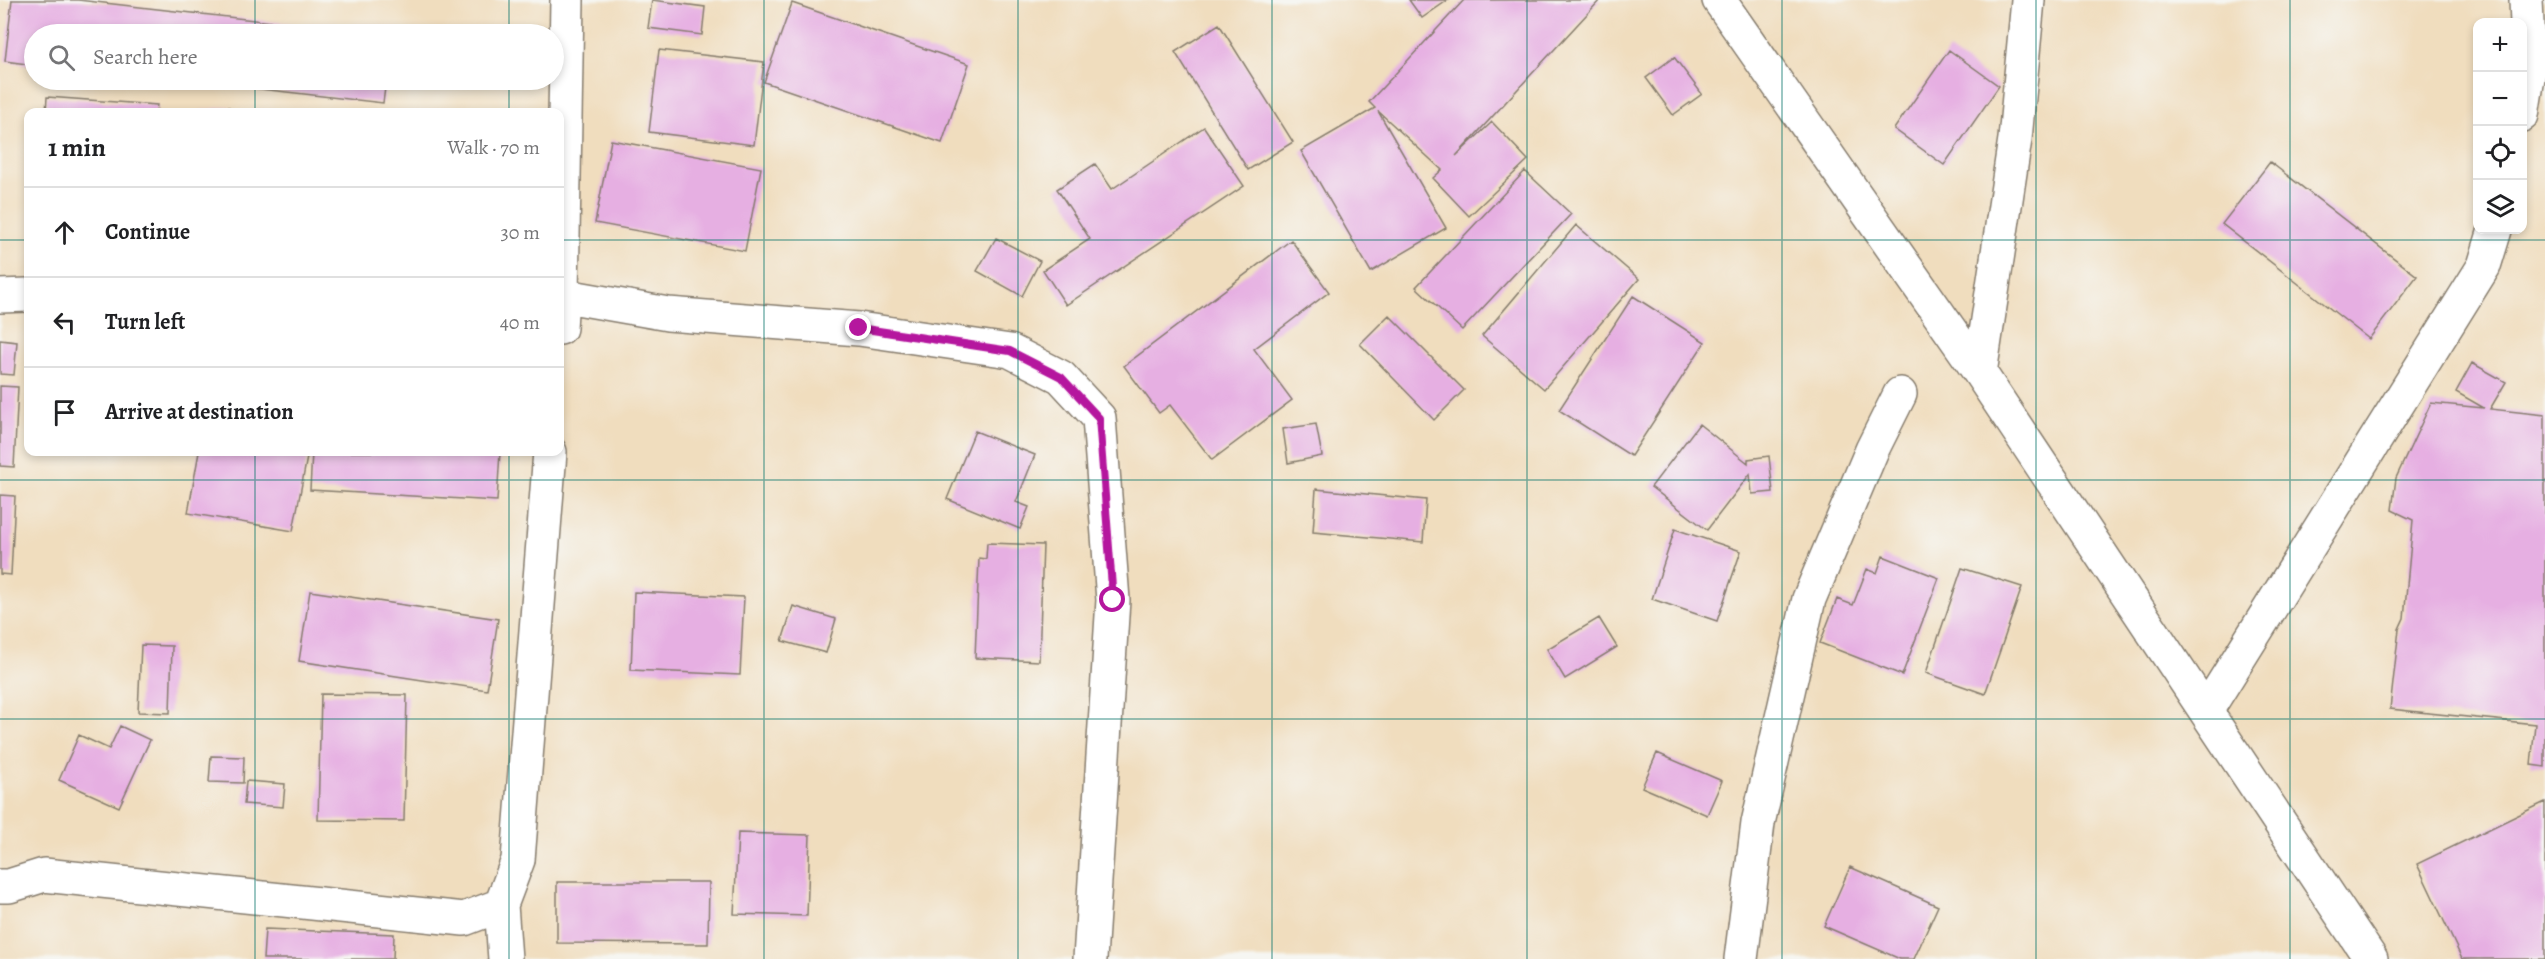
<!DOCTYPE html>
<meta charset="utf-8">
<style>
:root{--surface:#fff;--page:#f6f6f6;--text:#202124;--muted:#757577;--line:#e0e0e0}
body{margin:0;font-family:Alegreya,serif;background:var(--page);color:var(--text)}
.controls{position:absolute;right:18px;top:18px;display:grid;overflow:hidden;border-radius:12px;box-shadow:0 3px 9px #0003}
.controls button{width:54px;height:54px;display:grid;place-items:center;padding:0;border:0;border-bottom:2px solid var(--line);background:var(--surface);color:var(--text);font:30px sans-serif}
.stop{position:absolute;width:18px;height:18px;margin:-14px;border:4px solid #b5179e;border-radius:50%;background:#fff}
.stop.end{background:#b5179e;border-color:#fff;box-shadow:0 2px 6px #0008}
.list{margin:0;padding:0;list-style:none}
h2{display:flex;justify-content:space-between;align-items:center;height:78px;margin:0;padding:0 24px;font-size:26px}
h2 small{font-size:20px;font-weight:400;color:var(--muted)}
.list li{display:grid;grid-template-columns:39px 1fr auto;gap:18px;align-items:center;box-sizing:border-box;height:90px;padding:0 24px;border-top:2px solid var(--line)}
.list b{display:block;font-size:22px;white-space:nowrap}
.list em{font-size:20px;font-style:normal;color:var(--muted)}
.icon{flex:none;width:33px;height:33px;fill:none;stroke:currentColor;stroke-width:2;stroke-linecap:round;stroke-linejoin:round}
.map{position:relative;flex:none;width:2545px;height:959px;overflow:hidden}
.search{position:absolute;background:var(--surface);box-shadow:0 3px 9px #0003;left:24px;top:24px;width:540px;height:66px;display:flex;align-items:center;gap:15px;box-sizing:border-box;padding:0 21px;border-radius:33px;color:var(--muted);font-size:22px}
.panel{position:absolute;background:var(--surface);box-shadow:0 3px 9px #0003;left:24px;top:108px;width:540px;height:348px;border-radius:12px}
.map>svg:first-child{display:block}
.building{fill:#e6afe2}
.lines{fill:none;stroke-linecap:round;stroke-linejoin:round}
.minor-casing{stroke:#867c6d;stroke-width:36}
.minor{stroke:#fff;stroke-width:33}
.route{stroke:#b5179e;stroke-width:8}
.grid{fill:none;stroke:#0f766e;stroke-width:1.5;stroke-opacity:0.55}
</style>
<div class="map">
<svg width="2545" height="959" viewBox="0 0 2545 959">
<rect width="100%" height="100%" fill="#f6f6f2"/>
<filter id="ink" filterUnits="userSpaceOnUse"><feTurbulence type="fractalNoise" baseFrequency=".0167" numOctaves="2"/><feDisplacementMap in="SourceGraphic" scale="12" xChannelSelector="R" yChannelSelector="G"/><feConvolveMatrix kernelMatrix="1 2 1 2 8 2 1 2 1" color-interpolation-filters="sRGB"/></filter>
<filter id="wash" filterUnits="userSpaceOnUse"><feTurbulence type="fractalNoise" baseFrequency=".008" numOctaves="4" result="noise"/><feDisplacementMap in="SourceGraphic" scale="24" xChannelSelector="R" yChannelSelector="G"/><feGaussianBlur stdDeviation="1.35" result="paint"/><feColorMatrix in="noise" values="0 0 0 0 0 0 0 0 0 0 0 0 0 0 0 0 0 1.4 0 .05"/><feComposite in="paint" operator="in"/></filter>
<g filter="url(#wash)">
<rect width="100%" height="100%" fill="#f0ddbe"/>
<g id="blocks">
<path class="building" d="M12 0H78L377 34H34V65L5 61Z
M652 0 705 7 702 35 648 28Z
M1409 0H1448L1422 18Z
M1464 0H1600L1456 156 1492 122 1528 160 1469 216 1433 178 1442 170 1378 111 1446 228 1371 272 1301 151 1375 108 1369 102Z
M792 3 969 64 942 143 764 82Z
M1219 24 1293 142 1248 170 1175 52Z
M659 50 764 62 754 145 649 132Z
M1949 50 1999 86 1944 165 1894 129Z
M1674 57 1702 94 1673 115 1646 78Z
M182 80H386L383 103Z
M47 97 157 105 156 112H46Z
M229 107 230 112H200V111Z
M1204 127 1244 186 1066 305 1043 270 1090 239 1057 189 1095 164 1112 189Z
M611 140 761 168 745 251 595 223Z
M2270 162 2417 276 2369 339 2222 224Z
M1525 171 1571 214 1462 330 1416 287Z
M1576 225 1639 279 1544 389 1482 336Z
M996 238 1040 261 1022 296 977 271Z
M1291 240 1329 292 1254 349 1292 400 1212 460 1170 405 1159 413 1124 366Z
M1633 296 1705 342 1631 456 1559 410Z
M1389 315 1464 390 1434 420 1360 344Z
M0 340 17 342 14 375 0 374Z
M2472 363 2506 382 2490 409 2545 415V767L2531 765 2535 724 2390 709 2399 629 2404 618 2413 520 2392 510 2396 478 2431 403 2484 408 2456 392Z
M0 386 18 387 14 467 0 466Z
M1316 424 1322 456 1288 463 1283 429Z
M1699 424 1748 463V459L1769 456 1773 492 1752 494 1750 474 1707 530 1651 487Z
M975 431 1035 455 1016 502 1029 507 1020 529 947 499Z
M199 452H308L293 531 188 513Z
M312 452H500L497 501 310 490Z
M1316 489 1426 500 1423 542 1313 532Z
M0 495 15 496 11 575 0 574Z
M1675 529 1741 551 1717 621 1652 599Z
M987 543 1043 545 1039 661 975 658 979 558 986 559Z
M1883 556 1939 578 1902 675 1820 643 1837 599 1853 605 1867 569 1877 573Z
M1962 568 2022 587 1985 694 1926 673Z
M310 591 498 619 487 690 299 661Z
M634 592 744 597 740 675 631 670Z
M793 606 836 619 826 653 782 641Z
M1599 618 1617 647 1565 679 1547 649Z
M141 645 172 646 170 713 138 712Z
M321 694 407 695 404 821 318 820Z
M120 726 150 740 119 807 59 780 79 735 109 749Z
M1657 753 1722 781 1707 815 1642 787Z
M211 756 244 757 243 783 209 782Z
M246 781 285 784 283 807 244 804Z
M2545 802V959H2462L2417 864Z
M738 833 810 835 807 916 734 914Z
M1850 867 1938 906 1914 959H1900L1824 926Z
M557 882H709L708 944 557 943Z
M265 929 394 934 393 959H263Z"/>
</g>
</g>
<g filter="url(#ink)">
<use href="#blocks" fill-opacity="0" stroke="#867c6d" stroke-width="1.5"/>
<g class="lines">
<defs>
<path id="minor" d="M1719 0 1980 373 2371 959
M2522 115 2529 71 2526 0
M560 295 668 314 859 329 1010 351 1061 377 1099 418 1113 600 1090 959
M0 296 28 295
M560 328 562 295 567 0
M1980 373 2015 139 2028 0
M2206 711 2484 266 2495 230
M0 886H9L44 875 464 919 501 905 518 860 550 452
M501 905 505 959
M1741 959 1758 823 1809 599 1872 450 1900 394"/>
</defs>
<use href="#minor" class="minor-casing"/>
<use href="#minor" class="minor"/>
</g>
</g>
<g class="lines" filter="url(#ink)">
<path class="route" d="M859 328 1010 351 1061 377 1099 418 1113 600"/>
</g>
<path class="grid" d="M255 0V34M509 0V34M764 0V959M1018 0V959M1272 0V959M1527 0V959M1782 0V959M2036 0V959M2290 0V959M255 80V112M509 80V112M0 240H28M560 240H2545M255 452V959M509 452V959M0 480H2545M0 719H2545"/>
</svg>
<div class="controls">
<button>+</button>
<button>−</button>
<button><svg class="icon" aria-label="locate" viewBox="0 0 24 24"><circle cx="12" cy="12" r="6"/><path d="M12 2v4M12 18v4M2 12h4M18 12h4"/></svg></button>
<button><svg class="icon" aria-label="layers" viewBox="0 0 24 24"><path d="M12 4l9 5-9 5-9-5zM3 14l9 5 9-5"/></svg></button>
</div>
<div class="stop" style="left:1113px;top:600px"></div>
<div class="stop end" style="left:859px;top:328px"></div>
<div class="search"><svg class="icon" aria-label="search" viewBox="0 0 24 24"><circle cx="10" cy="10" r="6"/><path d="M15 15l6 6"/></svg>Search here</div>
<section class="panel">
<h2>1 min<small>Walk · 70 m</small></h2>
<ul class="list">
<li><svg class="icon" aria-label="ahead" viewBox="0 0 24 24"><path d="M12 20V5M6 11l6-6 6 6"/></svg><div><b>Continue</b></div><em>30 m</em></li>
<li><svg class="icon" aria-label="left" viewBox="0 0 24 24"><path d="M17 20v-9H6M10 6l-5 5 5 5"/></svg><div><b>Turn left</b></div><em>40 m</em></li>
<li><svg class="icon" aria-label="arrive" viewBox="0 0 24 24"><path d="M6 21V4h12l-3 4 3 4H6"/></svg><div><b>Arrive at destination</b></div></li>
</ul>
</section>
</div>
